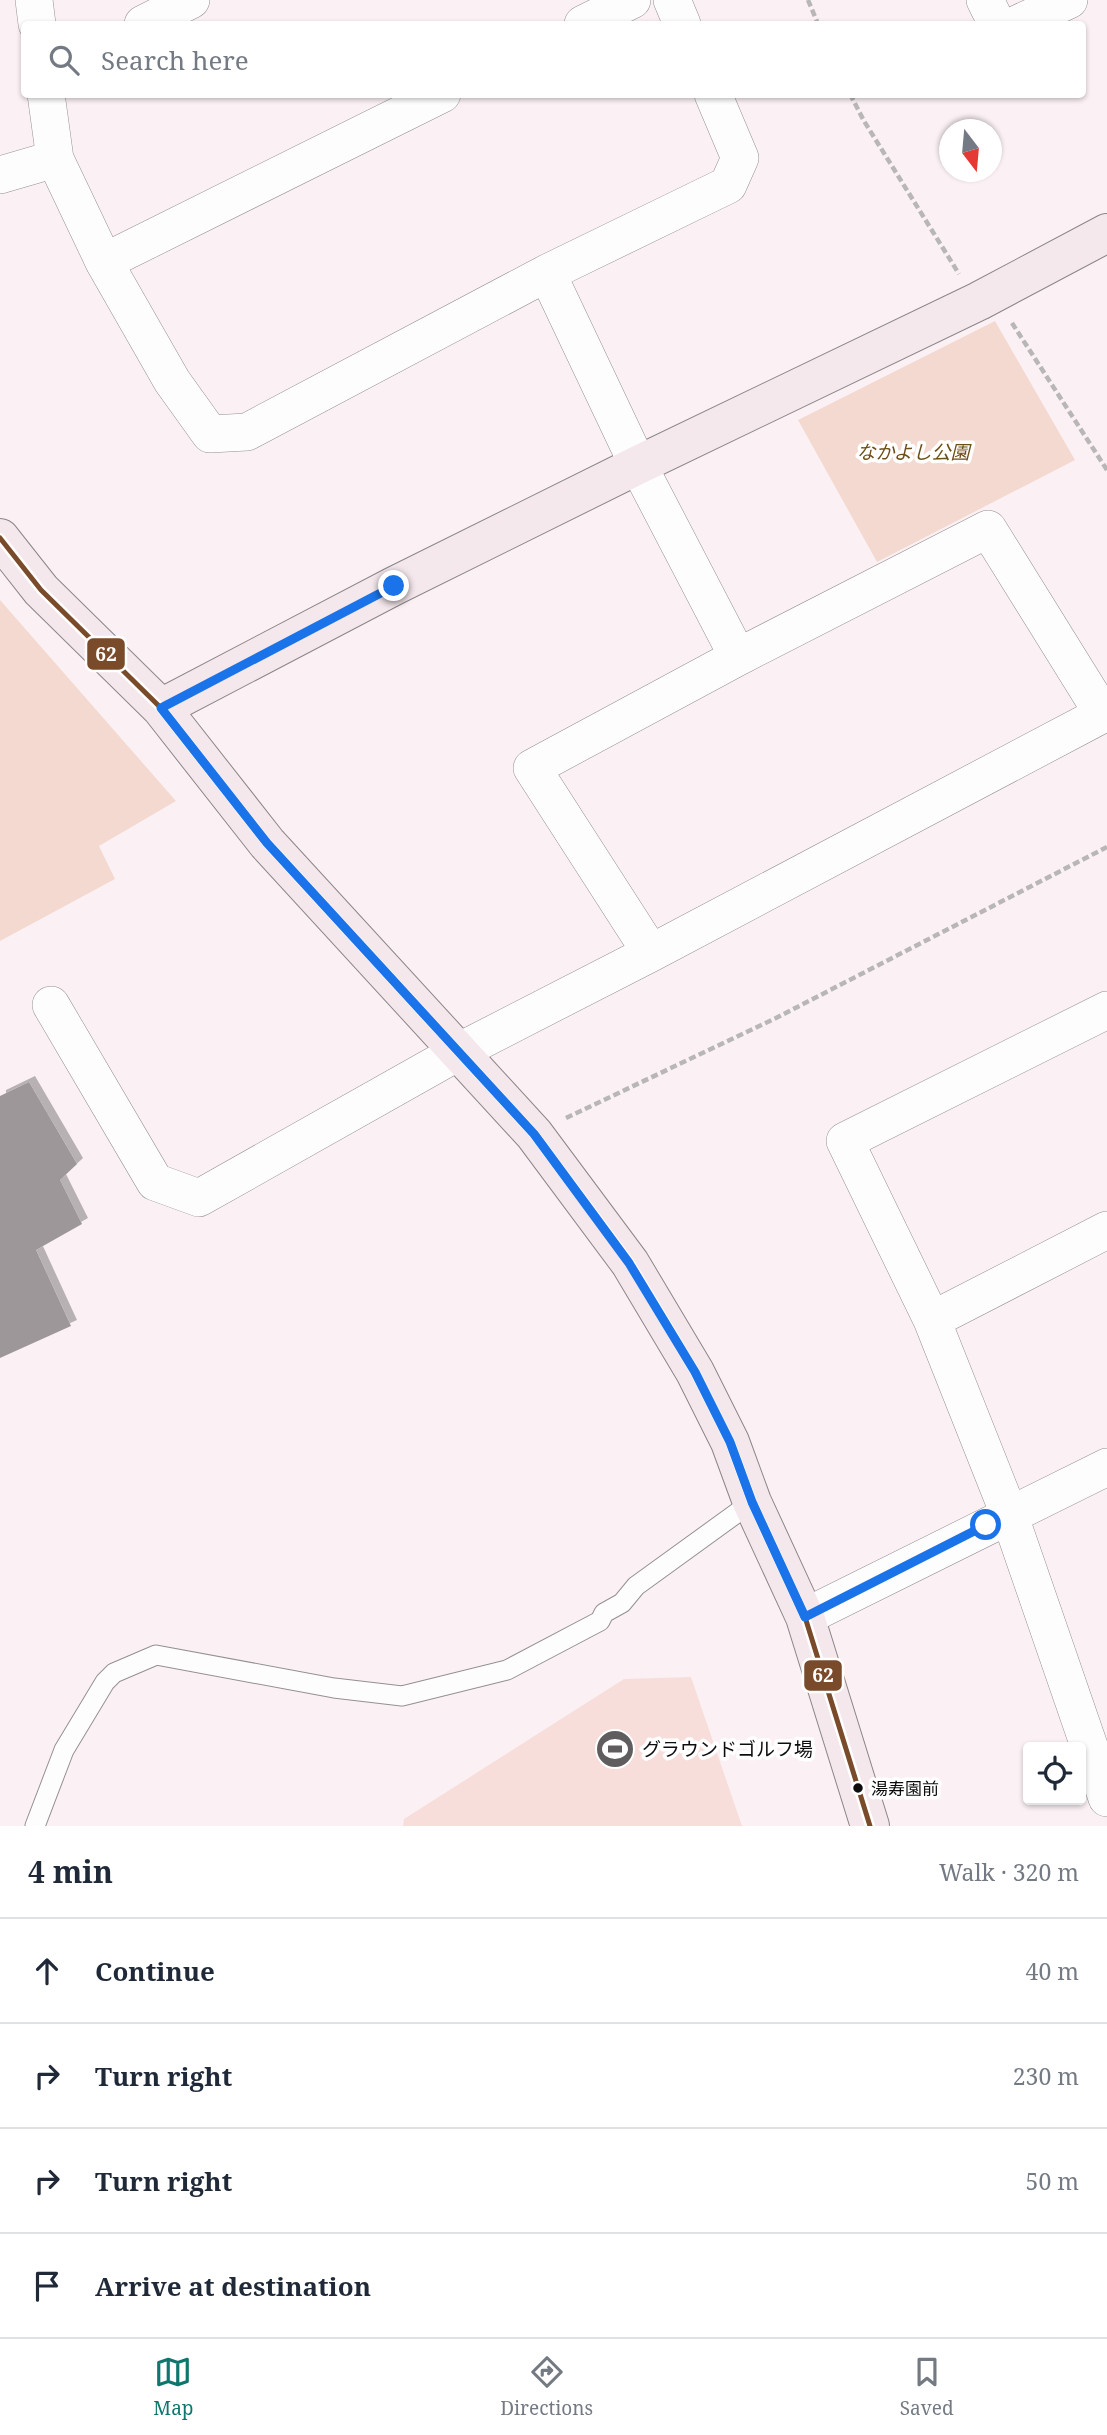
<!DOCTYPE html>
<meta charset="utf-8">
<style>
:root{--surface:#fff;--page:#f6f6f7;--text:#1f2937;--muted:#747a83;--line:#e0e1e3;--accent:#0f766e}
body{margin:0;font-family:"Noto Serif","Noto Sans JP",serif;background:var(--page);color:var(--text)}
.controls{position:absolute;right:21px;bottom:21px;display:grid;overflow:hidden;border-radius:7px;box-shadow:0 2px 5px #0004}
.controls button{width:63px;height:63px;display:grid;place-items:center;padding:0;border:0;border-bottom:2px solid var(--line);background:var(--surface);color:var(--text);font:35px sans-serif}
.compass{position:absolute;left:939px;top:119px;width:63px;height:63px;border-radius:50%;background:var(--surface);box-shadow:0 2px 5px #0004;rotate:164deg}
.stop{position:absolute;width:21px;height:21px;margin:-16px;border:5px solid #1a73e8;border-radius:50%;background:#fff}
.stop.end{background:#1a73e8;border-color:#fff;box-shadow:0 2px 7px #0008}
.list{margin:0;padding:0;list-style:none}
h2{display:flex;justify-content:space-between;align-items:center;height:91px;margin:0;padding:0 28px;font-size:30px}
h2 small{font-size:23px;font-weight:400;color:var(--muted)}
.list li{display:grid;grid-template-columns:46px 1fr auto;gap:21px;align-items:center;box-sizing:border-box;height:105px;padding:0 28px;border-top:2px solid var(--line)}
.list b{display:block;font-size:26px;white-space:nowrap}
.list em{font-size:23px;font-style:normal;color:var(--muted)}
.icon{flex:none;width:38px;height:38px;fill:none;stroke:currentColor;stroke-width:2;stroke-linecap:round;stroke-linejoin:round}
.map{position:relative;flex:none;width:1107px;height:1826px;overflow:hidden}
.search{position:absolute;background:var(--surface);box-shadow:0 2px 5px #0004;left:21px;right:21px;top:21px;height:77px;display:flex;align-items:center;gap:18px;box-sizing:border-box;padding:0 24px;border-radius:7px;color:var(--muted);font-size:26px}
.sheet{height:511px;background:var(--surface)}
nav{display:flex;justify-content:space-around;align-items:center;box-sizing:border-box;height:98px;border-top:2px solid var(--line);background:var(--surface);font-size:19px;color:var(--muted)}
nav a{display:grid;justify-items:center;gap:4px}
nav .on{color:var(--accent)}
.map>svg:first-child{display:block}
.green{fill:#f4d9d0}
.pitch{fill:#f7deda}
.building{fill:#9e979a;filter:url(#shadow)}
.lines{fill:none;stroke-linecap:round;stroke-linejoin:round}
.lane-casing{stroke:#949091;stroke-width:21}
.street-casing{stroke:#949091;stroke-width:38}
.secondary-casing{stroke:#8b8688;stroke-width:40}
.path{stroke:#b8b6b7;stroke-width:4.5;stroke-dasharray:7 3.5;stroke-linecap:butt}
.lane{stroke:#fefdfd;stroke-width:19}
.street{stroke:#fefdfd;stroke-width:37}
.secondary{stroke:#f5e8ec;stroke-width:38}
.bus-1-casing{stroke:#fff;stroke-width:10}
.bus-1{stroke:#7a4b2a;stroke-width:5}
.route{stroke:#1a73e8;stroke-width:9}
.bus-dot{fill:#0d0d0d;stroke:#fff;stroke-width:2.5}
.labels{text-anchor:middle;stroke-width:7;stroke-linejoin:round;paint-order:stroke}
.bus-label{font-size:17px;fill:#0d0d0d;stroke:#fff;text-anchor:start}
.park-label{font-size:19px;font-style:italic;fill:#6c4e16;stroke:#fff}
.poi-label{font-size:19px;fill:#0d0d0d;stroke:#fff;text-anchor:start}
.line-badge{stroke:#fff;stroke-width:2.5}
.badge-label{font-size:19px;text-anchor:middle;font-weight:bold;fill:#fff}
</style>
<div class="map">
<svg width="1107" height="1826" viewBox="0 0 1107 1826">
<defs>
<filter id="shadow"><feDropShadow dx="6" dy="-6" stdDeviation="0" flood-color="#0004"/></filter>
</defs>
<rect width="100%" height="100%" fill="#fbf1f4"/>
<path class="green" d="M995 321 1075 460 877 562 798 420Z
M0 600 176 801 99 846 115 879 0 941Z"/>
<path class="pitch" d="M691 1677 742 1826H403L404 1819 624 1679Z"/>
<path class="building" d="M29 1082 77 1164 60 1180 82 1224 36 1250 71 1326 0 1358V1096Z"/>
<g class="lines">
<defs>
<path id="lane" d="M35 1826 64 1750 105 1682 114 1673 156 1655 334 1688 402 1696 507 1670 600 1621 604 1613 622 1603 636 1586 752 1502"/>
<path id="street" d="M34 0 37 24
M672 0 682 24
M985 0 997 24
M143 24 191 0
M583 24 632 0
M1017 24 1069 0
M46 94 55 159 104 262 172 381 210 434 247 432 547 273 728 185 740 158 713 94
M0 175 55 159
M104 262 442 94
M547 273 638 465 738 657
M51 1005 155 1182 199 1198 460 1051 651 953 1103 714 988 529 738 657 532 768 651 953
M1107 1230 932 1320 1009 1514 1107 1798
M932 1320 845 1141 1107 1010
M805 1617 1107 1467"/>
<path id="secondary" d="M0 538 41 590 161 708 267 843 534 1134 630 1263 695 1372 730 1442 752 1502 805 1617 870 1826
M161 708 394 586 638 465 979 301 1107 233"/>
</defs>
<use href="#lane" class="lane-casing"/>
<use href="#street" class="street-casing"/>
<use href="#secondary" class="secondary-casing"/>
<path class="path" d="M808 0 818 24
M850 94 864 121 959 274
M1012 323 1107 470
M566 1118 776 1018 1107 847"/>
<use href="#lane" class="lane"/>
<use href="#street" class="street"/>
<use href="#secondary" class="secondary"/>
<defs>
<path id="bus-1" d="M0 538 41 590 161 708 267 843 534 1134 630 1263 695 1372 730 1442 752 1502 805 1617 870 1826"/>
</defs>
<use href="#bus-1" class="bus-1-casing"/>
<use href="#bus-1" class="bus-1"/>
</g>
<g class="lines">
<path class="route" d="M394 586 161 708 267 843 534 1134 629 1263 695 1372 730 1442 752 1502 805 1617 986 1525"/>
</g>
<defs>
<symbol id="stadium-disc" viewBox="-11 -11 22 22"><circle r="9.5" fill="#605d5e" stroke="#fff"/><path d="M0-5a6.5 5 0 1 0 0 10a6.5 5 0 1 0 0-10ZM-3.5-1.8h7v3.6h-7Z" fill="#fff"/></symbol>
</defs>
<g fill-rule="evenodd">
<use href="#stadium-disc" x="593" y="1727" width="44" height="44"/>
</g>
<circle class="bus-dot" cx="858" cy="1788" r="6"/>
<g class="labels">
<g class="bus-label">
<text x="871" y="1795">湯寿園前</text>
</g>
<g class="park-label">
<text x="913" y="459">なかよし公園</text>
</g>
<g class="poi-label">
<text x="642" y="1756">グラウンドゴルフ場</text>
</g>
</g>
<g class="line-badge">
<rect x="86" y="637" width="40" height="34" rx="7" fill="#7a4b2a"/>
<rect x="803" y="1659" width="40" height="33" rx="7" fill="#7a4b2a"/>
</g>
<g class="badge-label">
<text x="106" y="661">62</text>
<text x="823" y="1682">62</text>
</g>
</svg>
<div class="controls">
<button><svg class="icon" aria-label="locate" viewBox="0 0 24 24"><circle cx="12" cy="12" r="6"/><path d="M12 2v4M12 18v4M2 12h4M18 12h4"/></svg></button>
</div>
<svg class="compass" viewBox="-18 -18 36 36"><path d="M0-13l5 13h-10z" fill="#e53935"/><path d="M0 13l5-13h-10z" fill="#747a83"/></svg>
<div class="stop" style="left:986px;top:1525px"></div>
<div class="stop end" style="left:394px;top:586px"></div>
<div class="search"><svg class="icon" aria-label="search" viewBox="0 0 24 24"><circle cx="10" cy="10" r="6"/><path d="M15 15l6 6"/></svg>Search here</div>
</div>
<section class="sheet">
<h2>4 min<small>Walk · 320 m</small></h2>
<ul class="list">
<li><svg class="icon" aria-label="ahead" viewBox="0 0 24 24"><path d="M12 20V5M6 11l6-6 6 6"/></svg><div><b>Continue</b></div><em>40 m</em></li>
<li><svg class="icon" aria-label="right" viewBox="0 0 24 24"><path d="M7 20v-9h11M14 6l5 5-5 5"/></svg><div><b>Turn right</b></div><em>230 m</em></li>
<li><svg class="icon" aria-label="right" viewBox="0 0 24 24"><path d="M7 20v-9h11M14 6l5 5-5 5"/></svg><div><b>Turn right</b></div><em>50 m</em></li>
<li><svg class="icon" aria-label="arrive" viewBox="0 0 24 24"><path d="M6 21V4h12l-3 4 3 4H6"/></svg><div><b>Arrive at destination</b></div></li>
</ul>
</section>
<nav>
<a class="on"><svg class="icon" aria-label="map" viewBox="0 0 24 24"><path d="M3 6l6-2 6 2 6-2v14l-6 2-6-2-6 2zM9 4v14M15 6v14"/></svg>Map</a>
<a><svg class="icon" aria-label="directions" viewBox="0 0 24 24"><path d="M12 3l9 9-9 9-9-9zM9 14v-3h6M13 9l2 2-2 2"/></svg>Directions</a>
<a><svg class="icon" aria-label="saved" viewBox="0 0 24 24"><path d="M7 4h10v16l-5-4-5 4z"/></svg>Saved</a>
</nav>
